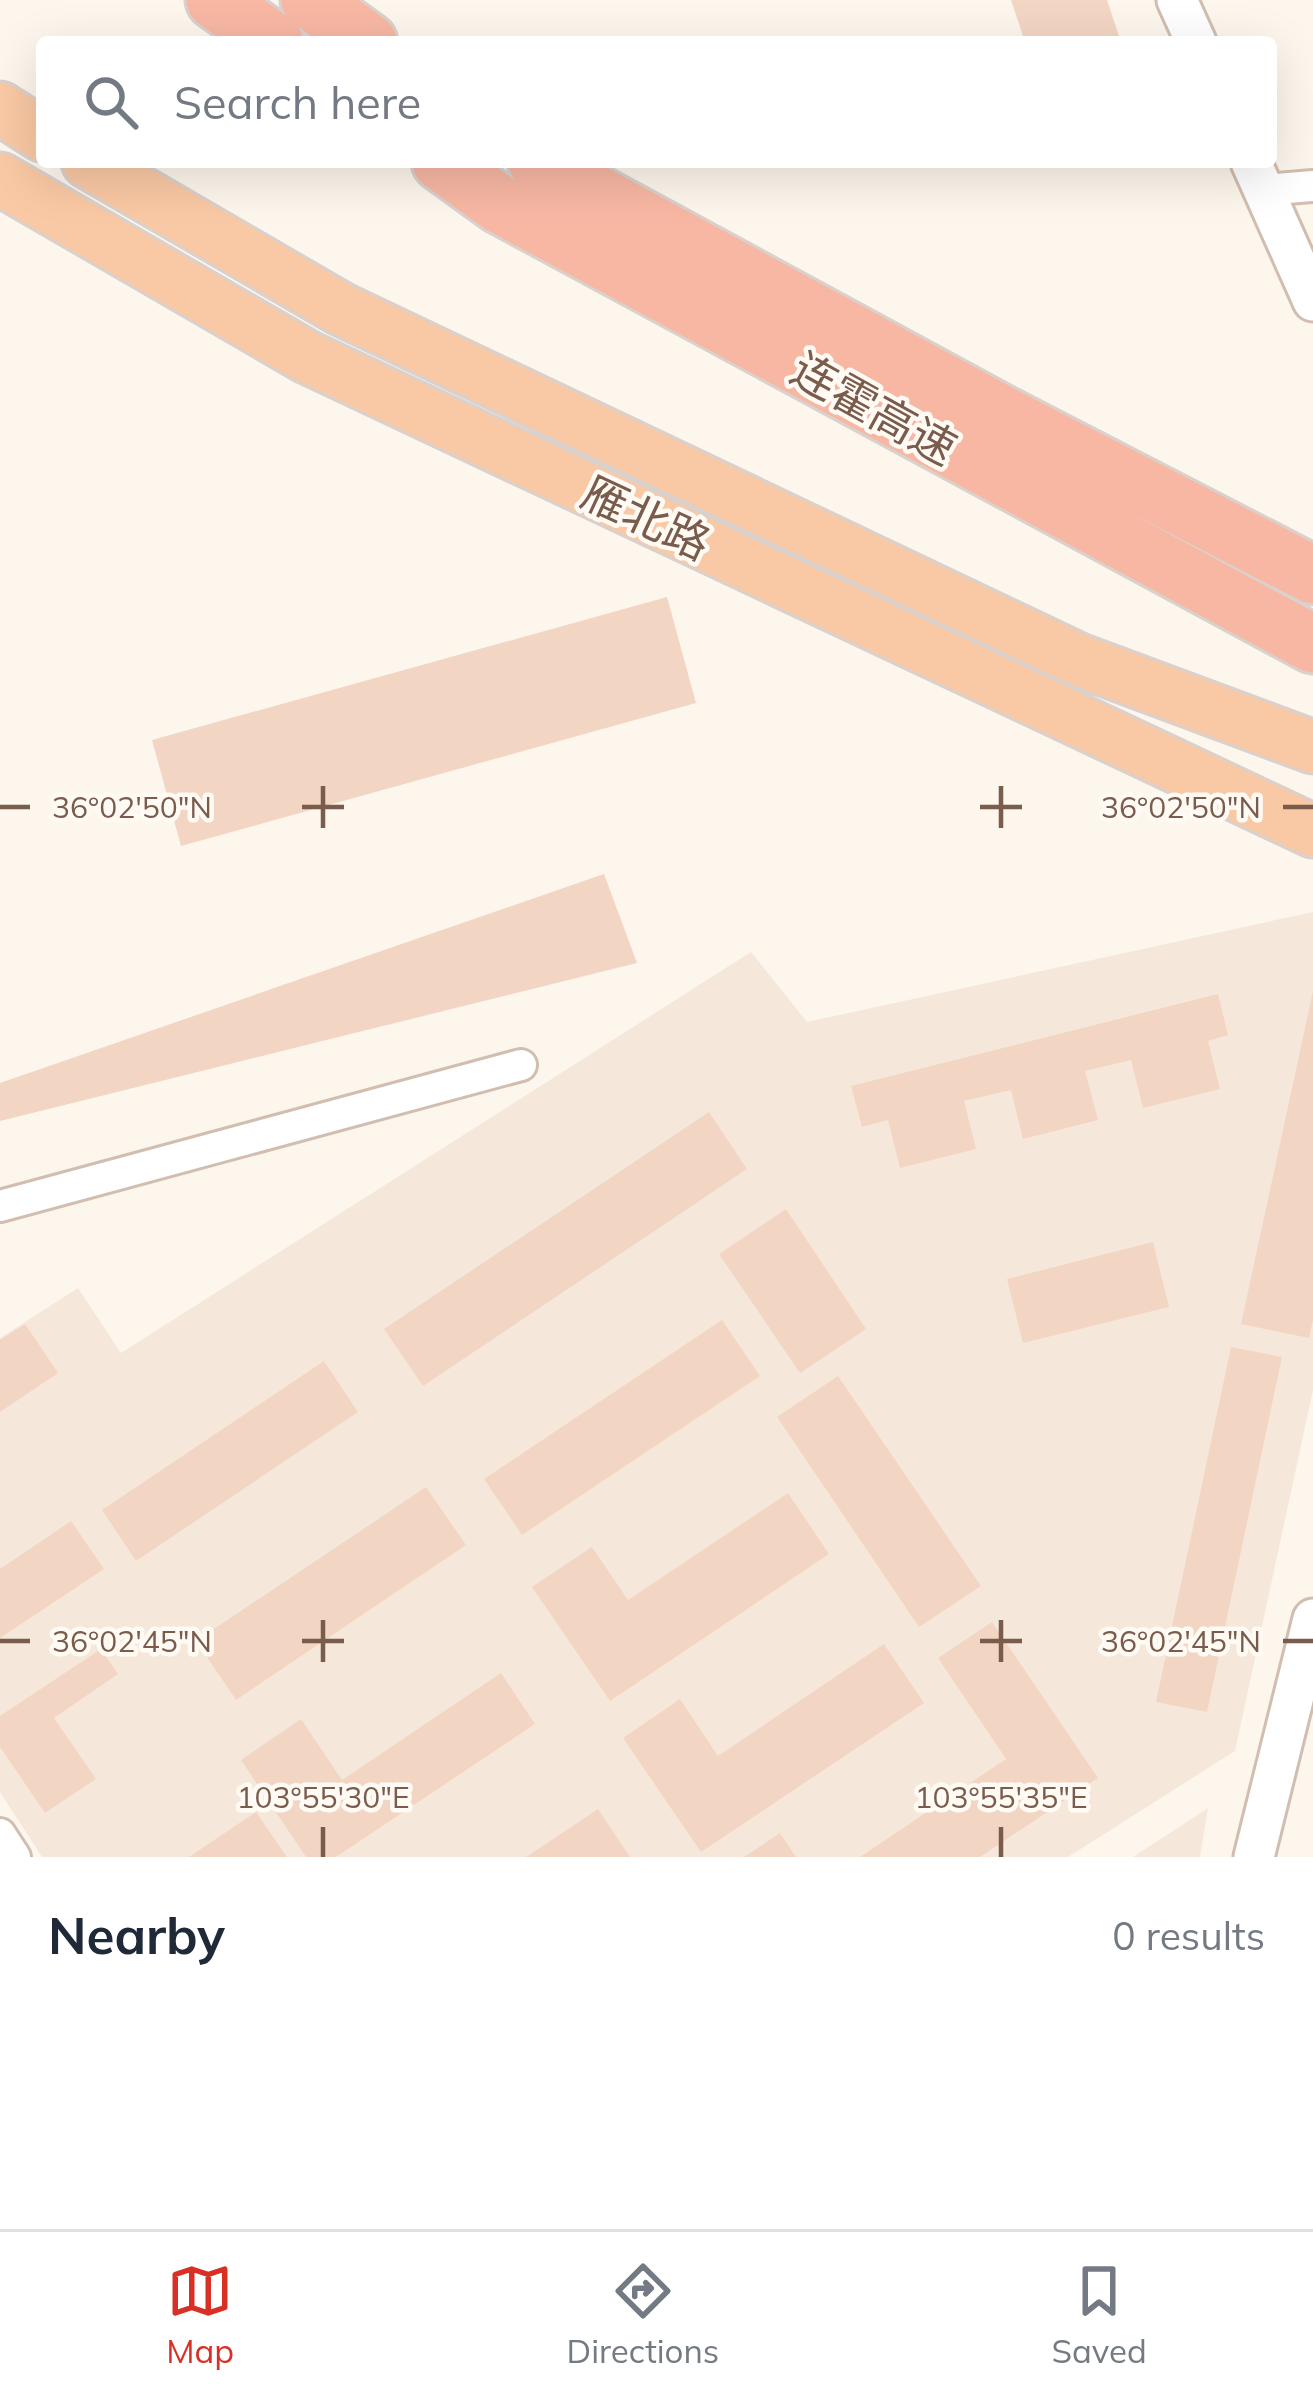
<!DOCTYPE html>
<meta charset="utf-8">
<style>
:root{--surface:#fff;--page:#f6f6f7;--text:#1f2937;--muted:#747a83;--line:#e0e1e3;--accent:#d93025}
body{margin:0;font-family:Mulish,"Noto Sans SC",sans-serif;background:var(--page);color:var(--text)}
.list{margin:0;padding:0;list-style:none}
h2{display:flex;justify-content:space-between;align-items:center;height:156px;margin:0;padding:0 48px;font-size:51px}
h2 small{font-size:39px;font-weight:400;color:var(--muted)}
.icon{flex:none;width:66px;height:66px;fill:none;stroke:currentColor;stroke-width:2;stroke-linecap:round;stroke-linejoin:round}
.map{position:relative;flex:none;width:1313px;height:1857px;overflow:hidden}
.search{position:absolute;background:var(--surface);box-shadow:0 12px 48px #0002;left:36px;right:36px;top:36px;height:132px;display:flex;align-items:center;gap:30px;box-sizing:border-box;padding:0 42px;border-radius:12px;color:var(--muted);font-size:45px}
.sheet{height:372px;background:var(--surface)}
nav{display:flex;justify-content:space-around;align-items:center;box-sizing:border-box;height:168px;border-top:3px solid var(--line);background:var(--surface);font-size:33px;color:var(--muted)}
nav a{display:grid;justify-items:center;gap:6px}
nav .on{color:var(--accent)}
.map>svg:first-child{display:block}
.residential{fill:#f5e8da}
.building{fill:#f3d5c3}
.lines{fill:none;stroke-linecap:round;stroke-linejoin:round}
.minor-casing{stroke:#d1beb0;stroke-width:36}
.tertiary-casing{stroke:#d1beb0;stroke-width:45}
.trunk-casing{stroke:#dad1cd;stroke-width:57}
.motorway-casing{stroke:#dad1cd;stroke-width:63}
.minor{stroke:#fff;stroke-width:30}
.tertiary{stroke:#fff;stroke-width:39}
.trunk{stroke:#f9c8a4;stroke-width:51}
.motorway{stroke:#f7b7a3;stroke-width:57}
.ticks{fill:none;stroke:#7a5c4d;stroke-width:4.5}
.labels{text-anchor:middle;stroke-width:9;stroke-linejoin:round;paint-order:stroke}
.street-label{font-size:45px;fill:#7a5c4d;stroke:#fffaf3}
.ticks-label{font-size:30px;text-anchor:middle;fill:#7a5c4d;stroke:#fffaf3;stroke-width:9;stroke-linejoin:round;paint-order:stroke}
</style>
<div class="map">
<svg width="1313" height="1857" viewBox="0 0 1313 1857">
<rect width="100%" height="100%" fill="#fdf6ec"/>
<path class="residential" d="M1313 912V1390L1235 1751 1068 1857H42L0 1792V1338L78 1288 121 1353 751 952 807 1022Z
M1208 1808 1200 1857H1133Z"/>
<path class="building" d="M1011 0H1107L1121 42H1025Z
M667 597 696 703 181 846 152 740Z
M604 874 637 963 0 1121V1083Z
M1313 991V1320L1309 1338 1241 1324Z
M1218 994 1228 1035 1208 1041 1220 1089 1143 1108 1131 1060 1085 1071 1098 1120 1023 1139 1011 1090 964 1101 976 1149 900 1168 888 1120 862 1127 851 1086Z
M709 1112 747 1169 423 1386 384 1329Z
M786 1209 866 1329 800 1373 719 1254Z
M1153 1242 1169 1307 1023 1343 1007 1279Z
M722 1320 760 1376 522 1535 484 1479Z
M25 1324 58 1373 0 1412V1340Z
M1231 1347 1282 1357 1207 1712 1156 1702Z
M324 1361 358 1412 136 1561 102 1510Z
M838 1376 981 1586 919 1627 777 1417Z
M426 1487 466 1545 236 1700 196 1641Z
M788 1493 829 1554 610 1701 532 1587 592 1547 628 1600Z
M71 1521 104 1569 0 1638V1569Z
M992 1622 1098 1778 980 1857H860L1006 1759 938 1658Z
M884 1644 924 1703 701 1852 623 1738 680 1699 718 1756Z
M101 1649 118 1674 54 1718 96 1779 45 1813 0 1747V1716Z
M501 1673 535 1724 336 1857H306L241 1760 301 1719 342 1780Z
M598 1809 630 1857H526Z
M256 1812 287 1857H189Z
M780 1833 796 1857H744Z"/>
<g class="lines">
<defs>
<path id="minor" d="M1263 190 1313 186
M0 1206 521 1065
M0 1834 15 1857"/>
<path id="tertiary" d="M1177 0 1196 42
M1251 162 1313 301
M1254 1857 1313 1619"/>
<path id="trunk" d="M0 108 42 135
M88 162 341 309 1079 660 1313 747
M0 179 307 357 1313 831"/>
<path id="motorway" d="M215 0 274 42
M310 0 368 42
M441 162 499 204 1313 644
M537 162 1005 416 1313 575"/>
</defs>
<use href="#minor" class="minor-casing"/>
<use href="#tertiary" class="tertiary-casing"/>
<use href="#trunk" class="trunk-casing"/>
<use href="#motorway" class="motorway-casing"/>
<use href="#minor" class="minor"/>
<use href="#tertiary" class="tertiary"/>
<use href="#trunk" class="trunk"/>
<use href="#motorway" class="motorway"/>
</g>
<path class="ticks" d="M323 786V828M1001 786V828M0 807H30M302 807H344M980 807H1022M1283 807H1313M323 1620V1662M1001 1620V1662M0 1641H30M302 1641H344M980 1641H1022M1283 1641H1313M323 1827V1857M1001 1827V1857"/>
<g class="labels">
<g class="street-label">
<text transform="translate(874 409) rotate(29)" y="16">连霍高速</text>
<text transform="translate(646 518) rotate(25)" y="16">雁北路</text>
</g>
</g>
<g class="ticks-label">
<text x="132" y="818">36°02'50"N</text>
<text x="1181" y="818">36°02'50"N</text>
<text x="132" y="1652">36°02'45"N</text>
<text x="1181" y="1652">36°02'45"N</text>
<text x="323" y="1808">103°55'30"E</text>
<text x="1001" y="1808">103°55'35"E</text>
</g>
</svg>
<div class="search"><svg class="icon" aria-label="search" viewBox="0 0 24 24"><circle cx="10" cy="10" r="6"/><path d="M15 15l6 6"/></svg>Search here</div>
</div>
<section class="sheet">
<h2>Nearby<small>0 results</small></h2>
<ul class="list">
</ul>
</section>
<nav>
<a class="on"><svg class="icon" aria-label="map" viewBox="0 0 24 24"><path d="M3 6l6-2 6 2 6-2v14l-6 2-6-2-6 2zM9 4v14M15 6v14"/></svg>Map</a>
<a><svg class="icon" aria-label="directions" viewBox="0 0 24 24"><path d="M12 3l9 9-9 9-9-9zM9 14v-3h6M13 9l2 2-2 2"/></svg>Directions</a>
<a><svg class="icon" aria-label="saved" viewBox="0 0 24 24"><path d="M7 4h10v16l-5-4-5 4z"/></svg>Saved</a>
</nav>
